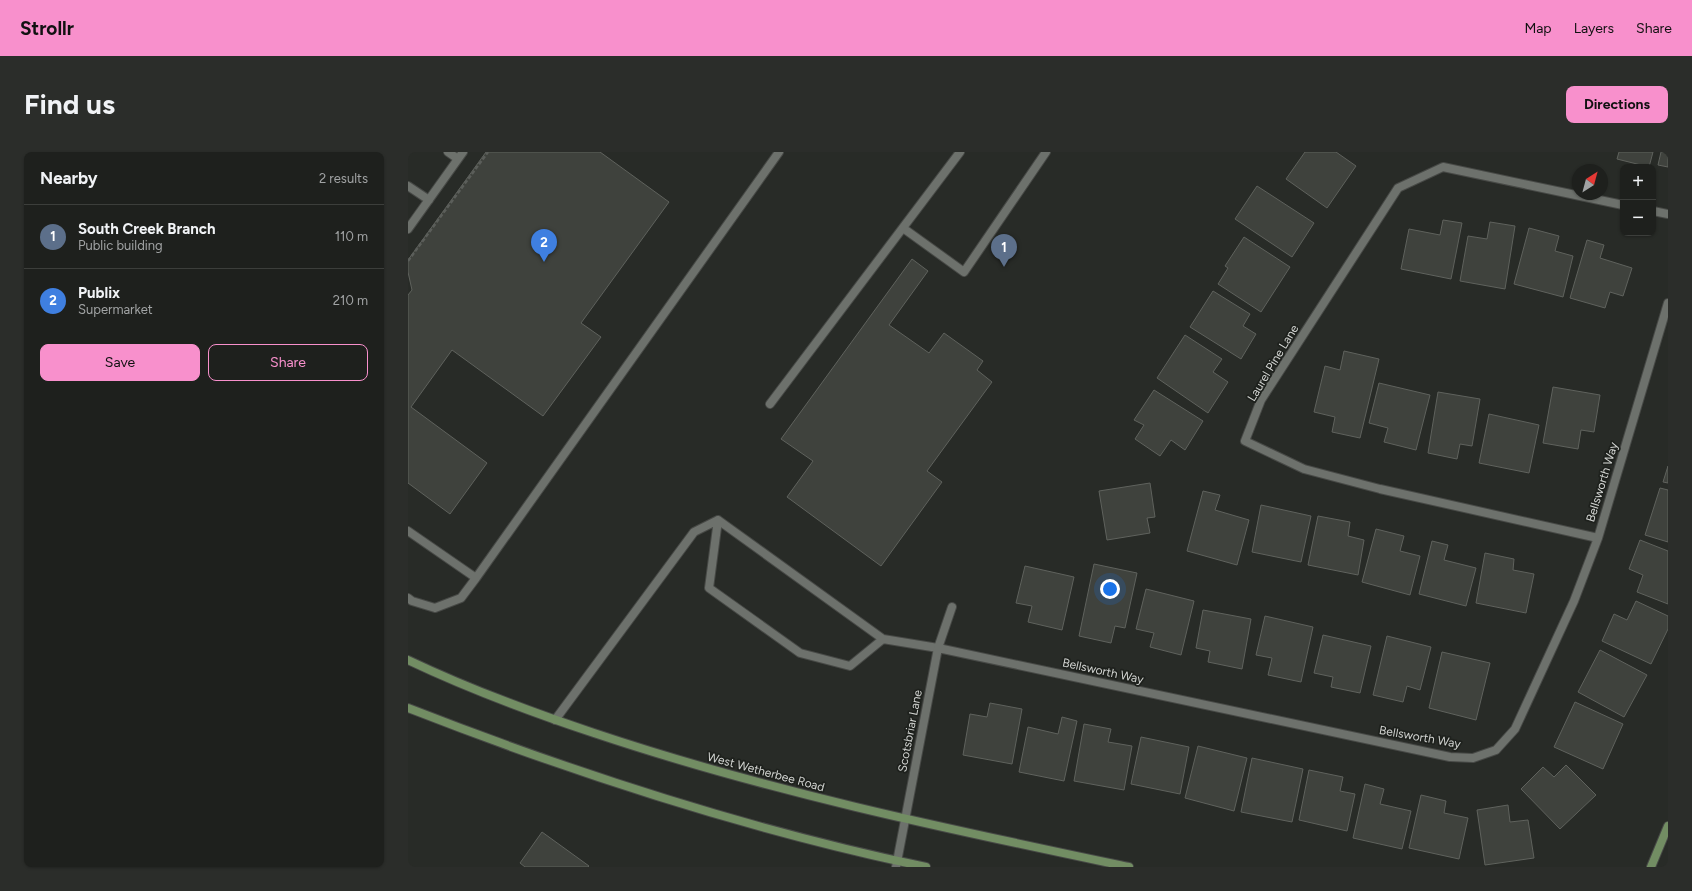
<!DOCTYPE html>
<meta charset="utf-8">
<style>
:root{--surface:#1e201d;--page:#2b2d2a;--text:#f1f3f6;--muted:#a1a3a4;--line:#3c3e3b;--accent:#f890cc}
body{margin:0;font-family:Figtree,sans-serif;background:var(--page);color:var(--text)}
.controls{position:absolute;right:12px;top:12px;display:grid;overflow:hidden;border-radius:8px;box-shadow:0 1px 3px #0004}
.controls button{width:36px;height:36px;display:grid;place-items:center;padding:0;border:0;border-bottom:1px solid var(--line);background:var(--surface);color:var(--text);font:20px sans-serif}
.compass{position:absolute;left:1164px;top:12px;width:36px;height:36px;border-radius:50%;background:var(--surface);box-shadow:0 1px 3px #0004;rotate:36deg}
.you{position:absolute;left:702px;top:437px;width:14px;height:14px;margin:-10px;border:3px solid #fff;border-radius:50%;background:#1a73e8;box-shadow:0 0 0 6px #1a73e833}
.badge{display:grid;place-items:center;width:26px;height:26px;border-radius:50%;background:var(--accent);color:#fff;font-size:13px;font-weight:700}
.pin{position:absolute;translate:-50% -33px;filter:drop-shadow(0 1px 2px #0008)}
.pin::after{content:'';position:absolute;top:21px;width:14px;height:12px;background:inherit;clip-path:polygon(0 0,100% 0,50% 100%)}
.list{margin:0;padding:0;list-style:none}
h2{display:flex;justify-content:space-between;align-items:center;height:52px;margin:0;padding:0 16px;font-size:17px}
h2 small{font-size:13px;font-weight:400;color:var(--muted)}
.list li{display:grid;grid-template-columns:26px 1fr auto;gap:12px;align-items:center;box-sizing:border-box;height:64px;padding:0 16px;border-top:1px solid var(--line)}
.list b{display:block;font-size:15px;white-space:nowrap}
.list p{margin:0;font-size:13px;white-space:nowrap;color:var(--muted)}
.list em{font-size:13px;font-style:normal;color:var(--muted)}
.actions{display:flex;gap:8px;padding:12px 16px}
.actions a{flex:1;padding:9px 0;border:1px solid var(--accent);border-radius:8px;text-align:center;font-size:14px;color:var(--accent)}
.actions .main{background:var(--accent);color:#111}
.map{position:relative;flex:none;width:1260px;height:715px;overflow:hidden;border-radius:8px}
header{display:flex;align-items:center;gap:24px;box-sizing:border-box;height:56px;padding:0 20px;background:var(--accent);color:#111}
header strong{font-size:19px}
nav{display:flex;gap:22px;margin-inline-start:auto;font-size:14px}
.intro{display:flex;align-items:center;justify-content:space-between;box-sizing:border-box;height:96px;padding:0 24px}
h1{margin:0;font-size:28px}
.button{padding:10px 18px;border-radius:8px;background:var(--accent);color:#111;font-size:14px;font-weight:700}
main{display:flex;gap:24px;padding:0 24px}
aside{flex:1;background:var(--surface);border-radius:8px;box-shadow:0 1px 3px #0004}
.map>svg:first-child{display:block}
.building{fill:#3f423d;stroke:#5f625d}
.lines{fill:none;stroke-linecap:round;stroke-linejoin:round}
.lane-casing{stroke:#474946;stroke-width:10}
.street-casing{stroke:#474946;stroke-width:10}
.secondary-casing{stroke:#474946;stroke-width:10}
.path{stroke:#5b5e5a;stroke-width:2.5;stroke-dasharray:4 2;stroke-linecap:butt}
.lane{stroke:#6d716c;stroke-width:8}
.street{stroke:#6d716c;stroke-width:8}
.secondary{stroke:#728d63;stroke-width:8}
.labels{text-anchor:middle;stroke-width:3.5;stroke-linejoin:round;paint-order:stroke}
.street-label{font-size:12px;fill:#d2d4d1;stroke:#1e211d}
</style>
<header>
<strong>Strollr</strong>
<nav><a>Map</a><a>Layers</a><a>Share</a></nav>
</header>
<div class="intro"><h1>Find us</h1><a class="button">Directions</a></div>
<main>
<aside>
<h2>Nearby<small>2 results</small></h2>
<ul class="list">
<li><span class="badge" style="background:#5c6f8a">1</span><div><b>South Creek Branch</b><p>Public building</p></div><em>110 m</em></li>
<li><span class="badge" style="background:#3f7fe0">2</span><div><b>Publix</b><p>Supermarket</p></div><em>210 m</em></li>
</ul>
<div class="actions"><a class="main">Save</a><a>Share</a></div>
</aside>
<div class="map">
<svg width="1260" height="715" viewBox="0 0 1260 715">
<rect width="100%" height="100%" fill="#282b27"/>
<path class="building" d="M78 0H192L261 50 173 171 193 185 135 264 44 198 3 255 79 311 42 362 0 331V143L4 138 0 120V108Z
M897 0H928L948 14 919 56 878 27Z
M1211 0H1245L1241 15 1209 7Z
M1253 0H1260V15L1250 13Z
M849 34 906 71 884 105 827 67Z
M1035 68 1054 71 1043 127 993 117 1001 77 1032 83Z
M1082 70 1107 74 1097 137 1052 129 1060 84 1079 87Z
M1121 76 1151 84 1147 99 1165 104 1155 145 1106 132Z
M836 85 882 115 853 160 810 132 820 116 817 114Z
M1179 88 1196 93 1192 106 1224 116 1215 144 1202 140 1197 156 1162 146Z
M504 107 520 119 481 173 521 201 536 181 575 209 569 218 584 230 519 319 534 330 473 414 379 345 405 309 373 287Z
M805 139 842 162 835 174 848 182 833 207 782 175Z
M777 183 814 207 805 220 820 230 800 261 749 226Z
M936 199 971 207 952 286 924 280 927 265 906 260 917 214 932 218Z
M971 231 1022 243 1008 298 976 290 980 276 961 271Z
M1145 235 1192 243 1186 280 1173 278 1170 297 1135 291Z
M746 238 795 269 777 298 763 288 752 304 727 287 736 273 726 268Z
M1030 240 1072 247 1064 294 1052 292 1049 307 1020 301Z
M1081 262 1131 273 1121 321 1071 311Z
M1260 314V331L1255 330Z
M742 331 747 365 739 366 742 381 699 388 691 339Z
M1252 336 1260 338V390L1237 383Z
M795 339 812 343 807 358 841 368 829 413 779 399Z
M853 353 903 364 893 410 844 400Z
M910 364 942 370 940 384 956 388 950 423 900 413Z
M968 377 996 384 992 399 1012 404 1002 443 954 430Z
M1232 388 1260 399V452L1229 440 1235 423 1221 417Z
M1024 389 1040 393 1036 408 1068 416 1058 454 1011 442Z
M1077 401 1106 407 1105 418 1126 422 1118 461 1068 451Z
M686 412 729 421 717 476 707 474 703 491 671 484Z
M617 414 666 425 654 478 620 470 624 454 608 451Z
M738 437 786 449 773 503 742 495 746 481 728 477Z
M1228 449 1260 464V477L1243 512 1194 489 1206 462 1219 468Z
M795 458 843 467 834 517 800 510 802 499 788 496Z
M857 464 905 475 893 530 860 523 864 506 848 503Z
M915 483 963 494 952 541 923 535 925 525 906 521Z
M979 484 1023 495 1012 538 999 534 995 550 965 543Z
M1192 498 1239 523 1216 565 1170 540Z
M1034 500 1082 511 1068 568 1021 556Z
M1167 550 1215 572 1195 617 1146 595Z
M582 551 614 557 604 612 555 603 562 562 579 565Z
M654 565 669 569 656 629 611 620 620 575 650 582Z
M676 572 703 577 700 590 724 594 716 638 666 629Z
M733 585 781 595 772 642 723 632Z
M790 594 839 606 826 659 777 646Z
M844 606 895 617 884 670 833 660Z
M1158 613 1188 643 1152 677 1113 637 1135 615 1146 625Z
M901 618 935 625 932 639 947 642 939 679 891 668Z
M957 632 976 637 972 652 1003 659 994 697 945 686Z
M1013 643 1038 649 1036 661 1060 666 1051 707 1001 696Z
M1100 653 1102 670 1120 668 1126 706 1077 713 1069 658Z
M134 680 181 714 180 715H117L112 711Z"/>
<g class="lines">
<defs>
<path id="lane" d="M40 0 50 7
M0 34 21 48
M495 76 556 120 638 0
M0 77 55 0
M362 252 552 0
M310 368 301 436 392 501 442 514 475 487
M0 379 68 426 371 0
M0 446 4 449 27 456 53 446 68 426
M147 568 286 380 310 368 475 487 530 496"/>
<path id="street" d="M1245 59 1260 62
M1190 386 972 337 896 317 837 289 853 248 990 36 1035 15 1215 53
M530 496 1042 605 1065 606 1088 598 1107 577 1166 449 1190 386 1260 151
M488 715 530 496 544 455"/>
<path id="secondary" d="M0 508C61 537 123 560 186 581 362 640 540 677 721 715
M0 556C169 622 341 678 518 715
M1243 715 1260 674"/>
</defs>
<use href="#lane" class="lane-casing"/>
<use href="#street" class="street-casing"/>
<use href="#secondary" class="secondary-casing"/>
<path class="path" d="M0 109 80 0"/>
<use href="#lane" class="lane"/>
<use href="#street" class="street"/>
<use href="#secondary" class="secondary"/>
</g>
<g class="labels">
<g class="street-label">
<text transform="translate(865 211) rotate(-59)" y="4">Laurel Pine Lane</text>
<text transform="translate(1194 330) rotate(-73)" y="4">Bellsworth Way</text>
<text transform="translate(695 519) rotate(12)" y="4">Bellsworth Way</text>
<text transform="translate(502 579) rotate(-79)" y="4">Scotsbriar Lane</text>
<text transform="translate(1012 585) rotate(10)" y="4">Bellsworth Way</text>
<text transform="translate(358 620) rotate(15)" y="4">West Wetherbee Road</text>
</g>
</g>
</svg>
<div class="controls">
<button>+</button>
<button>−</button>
</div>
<svg class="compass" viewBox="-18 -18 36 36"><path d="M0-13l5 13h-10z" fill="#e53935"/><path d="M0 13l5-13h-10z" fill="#a1a3a4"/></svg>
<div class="you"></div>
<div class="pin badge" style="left:596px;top:115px;background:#5c6f8a">1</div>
<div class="pin badge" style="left:136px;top:110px;background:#3f7fe0">2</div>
</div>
</main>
